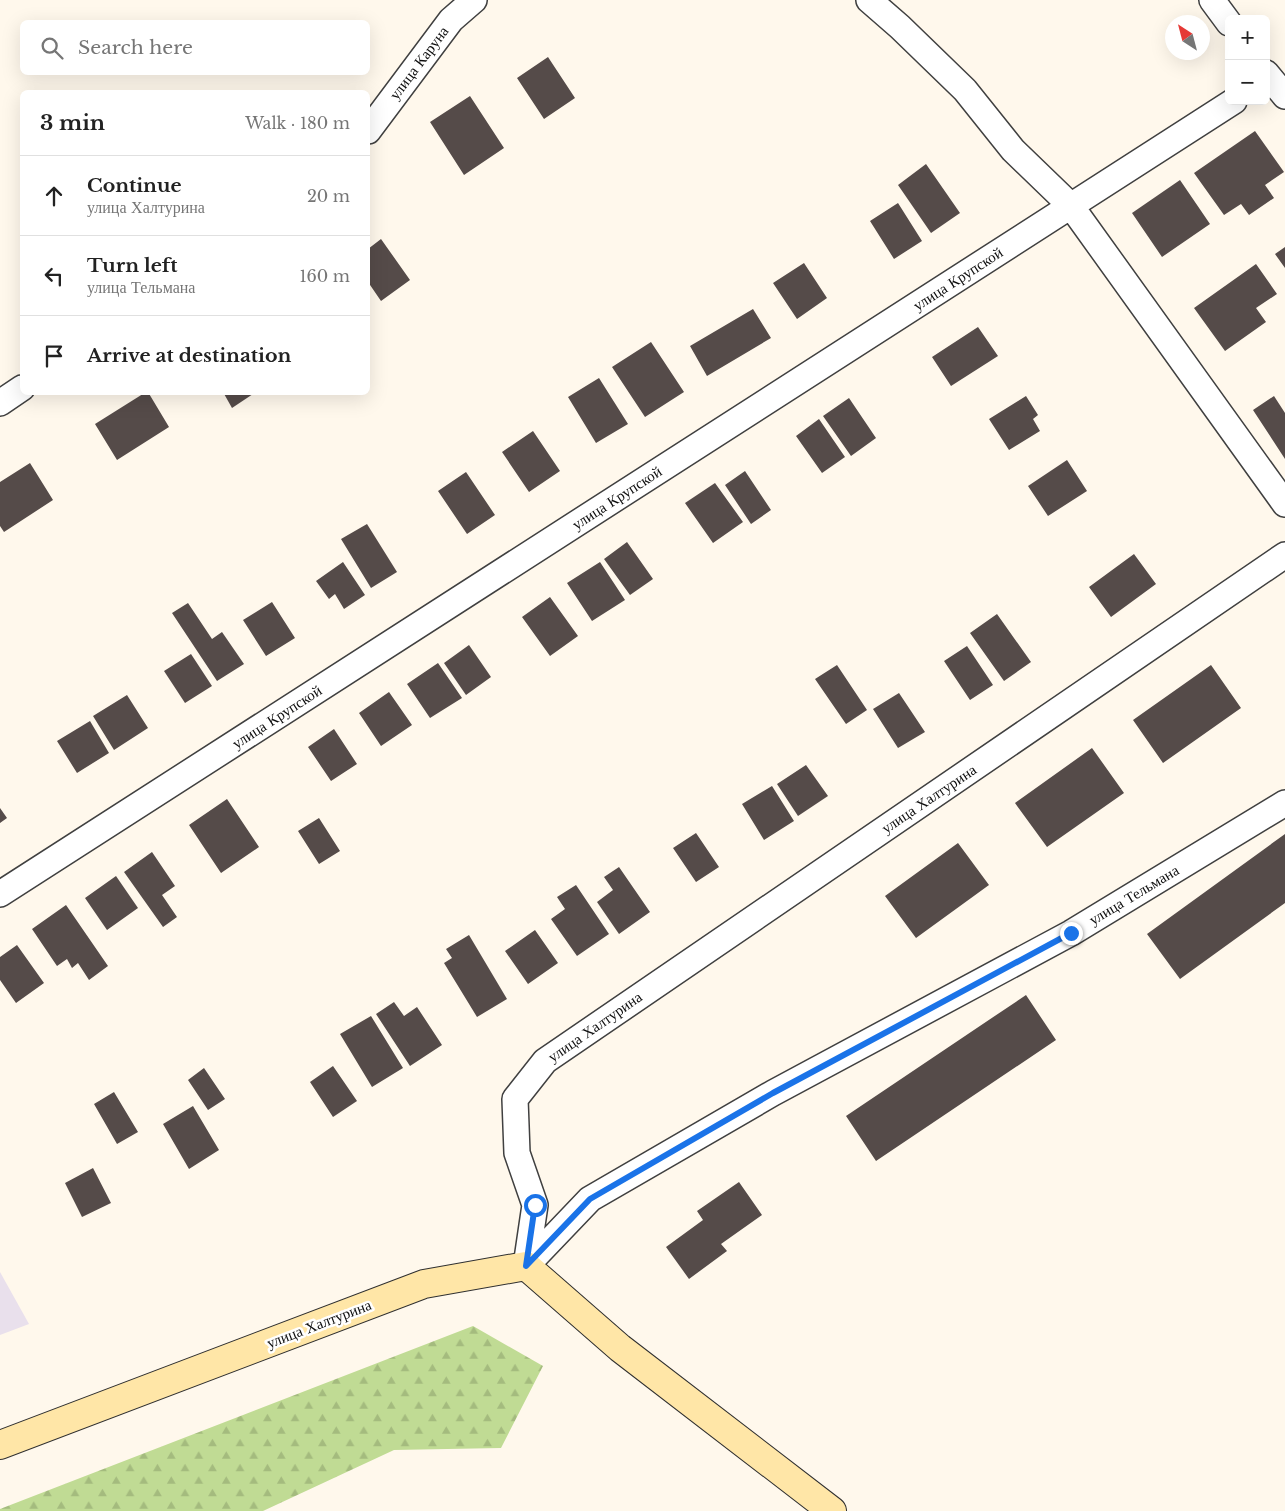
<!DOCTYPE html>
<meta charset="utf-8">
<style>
:root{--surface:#fff;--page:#f6f6f6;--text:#222;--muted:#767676;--line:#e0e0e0}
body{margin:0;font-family:"Libre Baskerville",serif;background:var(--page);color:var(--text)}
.controls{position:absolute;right:15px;top:15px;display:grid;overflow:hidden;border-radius:8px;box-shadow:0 5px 20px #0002}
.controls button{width:45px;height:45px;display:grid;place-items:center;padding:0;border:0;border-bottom:1px solid var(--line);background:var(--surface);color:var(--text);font:25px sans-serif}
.compass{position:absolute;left:1165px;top:15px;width:45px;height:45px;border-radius:50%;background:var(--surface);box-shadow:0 5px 20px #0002;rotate:324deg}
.stop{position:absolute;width:15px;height:15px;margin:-11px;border:4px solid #1a73e8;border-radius:50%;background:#fff}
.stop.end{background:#1a73e8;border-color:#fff;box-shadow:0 1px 5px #0008}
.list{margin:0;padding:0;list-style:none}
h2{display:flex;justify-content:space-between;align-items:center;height:65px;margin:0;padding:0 20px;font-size:21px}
h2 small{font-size:16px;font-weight:400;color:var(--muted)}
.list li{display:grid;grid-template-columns:32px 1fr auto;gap:15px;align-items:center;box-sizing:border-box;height:80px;padding:0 20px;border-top:1px solid var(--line)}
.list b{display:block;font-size:19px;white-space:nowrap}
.list p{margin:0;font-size:16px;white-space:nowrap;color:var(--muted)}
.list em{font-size:16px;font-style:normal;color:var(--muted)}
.icon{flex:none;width:28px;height:28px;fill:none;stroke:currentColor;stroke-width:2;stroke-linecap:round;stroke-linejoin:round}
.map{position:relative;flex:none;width:1285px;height:1511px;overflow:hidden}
.search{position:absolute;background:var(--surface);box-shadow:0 5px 20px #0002;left:20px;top:20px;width:350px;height:55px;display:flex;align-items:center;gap:12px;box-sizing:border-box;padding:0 18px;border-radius:8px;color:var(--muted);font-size:19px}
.panel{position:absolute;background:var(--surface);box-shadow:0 5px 20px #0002;left:20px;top:90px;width:350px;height:305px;border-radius:8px}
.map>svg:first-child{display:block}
.industrial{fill:#e9e0ec}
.forest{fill:url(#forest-firs)}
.building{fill:#554b49}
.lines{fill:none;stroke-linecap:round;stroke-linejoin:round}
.minor-casing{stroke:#404040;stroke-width:28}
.secondary-casing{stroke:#2f2f2f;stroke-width:30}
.minor{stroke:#fff;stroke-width:25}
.secondary{stroke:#ffe6a7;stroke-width:28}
.route{stroke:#1a73e8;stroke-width:6}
.labels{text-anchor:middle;stroke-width:5;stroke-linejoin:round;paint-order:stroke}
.street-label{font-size:15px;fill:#0d0d0d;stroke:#fff}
</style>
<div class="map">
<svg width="1285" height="1511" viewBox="0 0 1285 1511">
<defs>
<pattern id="forest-firs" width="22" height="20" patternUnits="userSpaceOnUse" patternTransform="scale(1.25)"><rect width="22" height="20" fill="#c0db94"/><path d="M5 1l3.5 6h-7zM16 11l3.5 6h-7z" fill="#a4bb7e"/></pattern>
</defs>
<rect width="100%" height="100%" fill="#fff8ec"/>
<path class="industrial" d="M0 1272 29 1324 0 1335Z"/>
<path class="forest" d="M473 1326 543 1366 501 1448 394 1450 263 1511H0V1509Z"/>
<path class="building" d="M548 57 575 98 544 119 517 78Z
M470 96 504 148 464 175 430 122Z
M1255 131 1284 172 1265 185 1274 198 1249 215 1241 204 1224 215 1194 173Z
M926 164 960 213 931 233 898 185Z
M1180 180 1210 224 1162 257 1132 213Z
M898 203 922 241 894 259 870 221Z
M381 239 410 280 381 301 368 282V249Z
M1285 247V268L1275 254Z
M804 263 827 298 797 319 773 283Z
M1256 264 1277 294 1256 308 1266 322 1225 351 1194 308Z
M753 309 771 338 707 376 690 346Z
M978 327 998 356 951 386 932 357Z
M651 342 684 392 645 417 612 367Z
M599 378 628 424 596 443 568 397Z
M146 392H148L169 427 117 460 95 424Z
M223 392H256L232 408Z
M1026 396 1038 415 1033 419 1040 431 1009 450 989 419Z
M1274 396 1285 413V459L1253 410Z
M849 398 876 438 851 456 823 416Z
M819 419 845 457 822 473 796 436Z
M533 431 560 471 529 492 502 452Z
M1067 460 1087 491 1048 516 1028 486Z
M30 463 53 500 4 532 0 526V482Z
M745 471 771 510 751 524 725 485Z
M466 472 495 515 467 534 438 491Z
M715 483 743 522 713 543 685 503Z
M367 524 397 572 371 588 341 539Z
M627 542 653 579 630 595 604 559Z
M1134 554 1156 584 1111 617 1089 587Z
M343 562 365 595 344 609 335 594 329 599 316 581Z
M600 562 625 600 592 621 567 583Z
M550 597 578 636 550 656 522 617Z
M272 602 295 638 266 656 243 620Z
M188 603 212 639 222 632 244 664 217 681 172 613Z
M997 614 1031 662 1004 681 970 633Z
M469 645 491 677 466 695 444 663Z
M967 646 993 685 970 700 944 661Z
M191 654 212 686 185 703 164 671Z
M438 663 462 698 430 718 407 684Z
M837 665 867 710 846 724 815 679Z
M1211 665 1241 708 1163 763 1133 720Z
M389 692 412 725 381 746 359 713Z
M899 693 925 732 898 748 873 709Z
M127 695 148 728 114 750 93 716Z
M90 721 109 753 77 773 57 741Z
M334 729 357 764 331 781 308 747Z
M1092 748 1124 793 1047 847 1015 803Z
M806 765 828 796 798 816 777 784Z
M772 786 794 821 764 840 742 804Z
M227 799 259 847 221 873 189 825Z
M0 808 7 818 0 823Z
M319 818 340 851 319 864 298 831Z
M696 833 719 867 696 882 673 848Z
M1285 834V903L1180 979 1147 934Z
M958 843 989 885 916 938 885 896Z
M152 852 175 886 162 895 177 917 163 927 124 872Z
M619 867 650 912 619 934 597 902 613 890 604 877Z
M116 876 138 908 107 930 85 898Z
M576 885 609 934 577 956 551 919 565 909 557 897Z
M66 905 108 966 89 980 78 963 72 968 67 959 57 966 32 929Z
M535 930 558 963 528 984 505 951Z
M469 935 507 999 477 1017 444 963 452 958 446 949Z
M17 945 44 983 16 1003 0 980V957Z
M1026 995 1056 1040 876 1161 846 1116Z
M394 1002 404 1016 417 1007 442 1045 410 1066 376 1014Z
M371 1016 403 1068 372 1087 340 1034Z
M333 1066 357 1101 333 1117 310 1082Z
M204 1068 225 1099 208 1110 188 1080Z
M114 1092 138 1132 117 1144 94 1104Z
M193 1106 219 1150 189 1169 163 1124Z
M93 1168 111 1203 82 1217 65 1183Z
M739 1182 762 1215 721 1244 727 1251 689 1279 666 1247 703 1220 697 1211Z"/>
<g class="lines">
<defs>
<path id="minor" d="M869 0 900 27 965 90 1013 150 1071 206 1285 504
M1212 0 1229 23
M1266 73 1285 96
M368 131 451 20 474 0
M0 403 22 388
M0 894 1234 101
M526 1266 535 1205 517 1153 515 1099 545 1061 1285 555
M526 1266 590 1199 773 1093 1071 933 1285 803"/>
<path id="secondary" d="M0 1445 424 1284 526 1266 620 1348 832 1511"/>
</defs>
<use href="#minor" class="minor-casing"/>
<use href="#secondary" class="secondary-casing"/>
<use href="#minor" class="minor"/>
<use href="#secondary" class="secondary"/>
</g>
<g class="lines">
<path class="route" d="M535 1205 526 1266 590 1199 773 1093 1071 933"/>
</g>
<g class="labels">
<g class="street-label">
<text transform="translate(419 63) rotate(-53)" y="5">улица Каруна</text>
<text transform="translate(958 279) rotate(-33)" y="5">улица Крупской</text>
<text transform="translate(617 498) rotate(-33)" y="5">улица Крупской</text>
<text transform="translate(277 717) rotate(-33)" y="5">улица Крупской</text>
<text transform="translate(929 799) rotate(-34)" y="5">улица Халтурина</text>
<text transform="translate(1134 895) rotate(-31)" y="5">улица Тельмана</text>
<text transform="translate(595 1027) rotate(-35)" y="5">улица Халтурина</text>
<text transform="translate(319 1324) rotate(-21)" y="5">улица Халтурина</text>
</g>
</g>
</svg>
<div class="controls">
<button>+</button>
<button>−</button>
</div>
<svg class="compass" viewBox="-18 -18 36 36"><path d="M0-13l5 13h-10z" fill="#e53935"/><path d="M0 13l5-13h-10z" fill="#767676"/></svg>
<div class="stop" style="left:535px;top:1205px"></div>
<div class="stop end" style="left:1071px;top:933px"></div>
<div class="search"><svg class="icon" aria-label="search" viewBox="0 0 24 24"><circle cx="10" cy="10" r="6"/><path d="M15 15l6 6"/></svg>Search here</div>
<section class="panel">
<h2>3 min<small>Walk · 180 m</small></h2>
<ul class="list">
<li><svg class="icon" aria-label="ahead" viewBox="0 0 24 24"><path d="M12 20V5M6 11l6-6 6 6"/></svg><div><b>Continue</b><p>улица Халтурина</p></div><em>20 m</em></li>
<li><svg class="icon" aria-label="left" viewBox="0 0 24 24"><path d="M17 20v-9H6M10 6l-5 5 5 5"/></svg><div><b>Turn left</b><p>улица Тельмана</p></div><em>160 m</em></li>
<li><svg class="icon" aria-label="arrive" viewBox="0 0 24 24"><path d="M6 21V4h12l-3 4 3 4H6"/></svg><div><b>Arrive at destination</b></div></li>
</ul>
</section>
</div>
